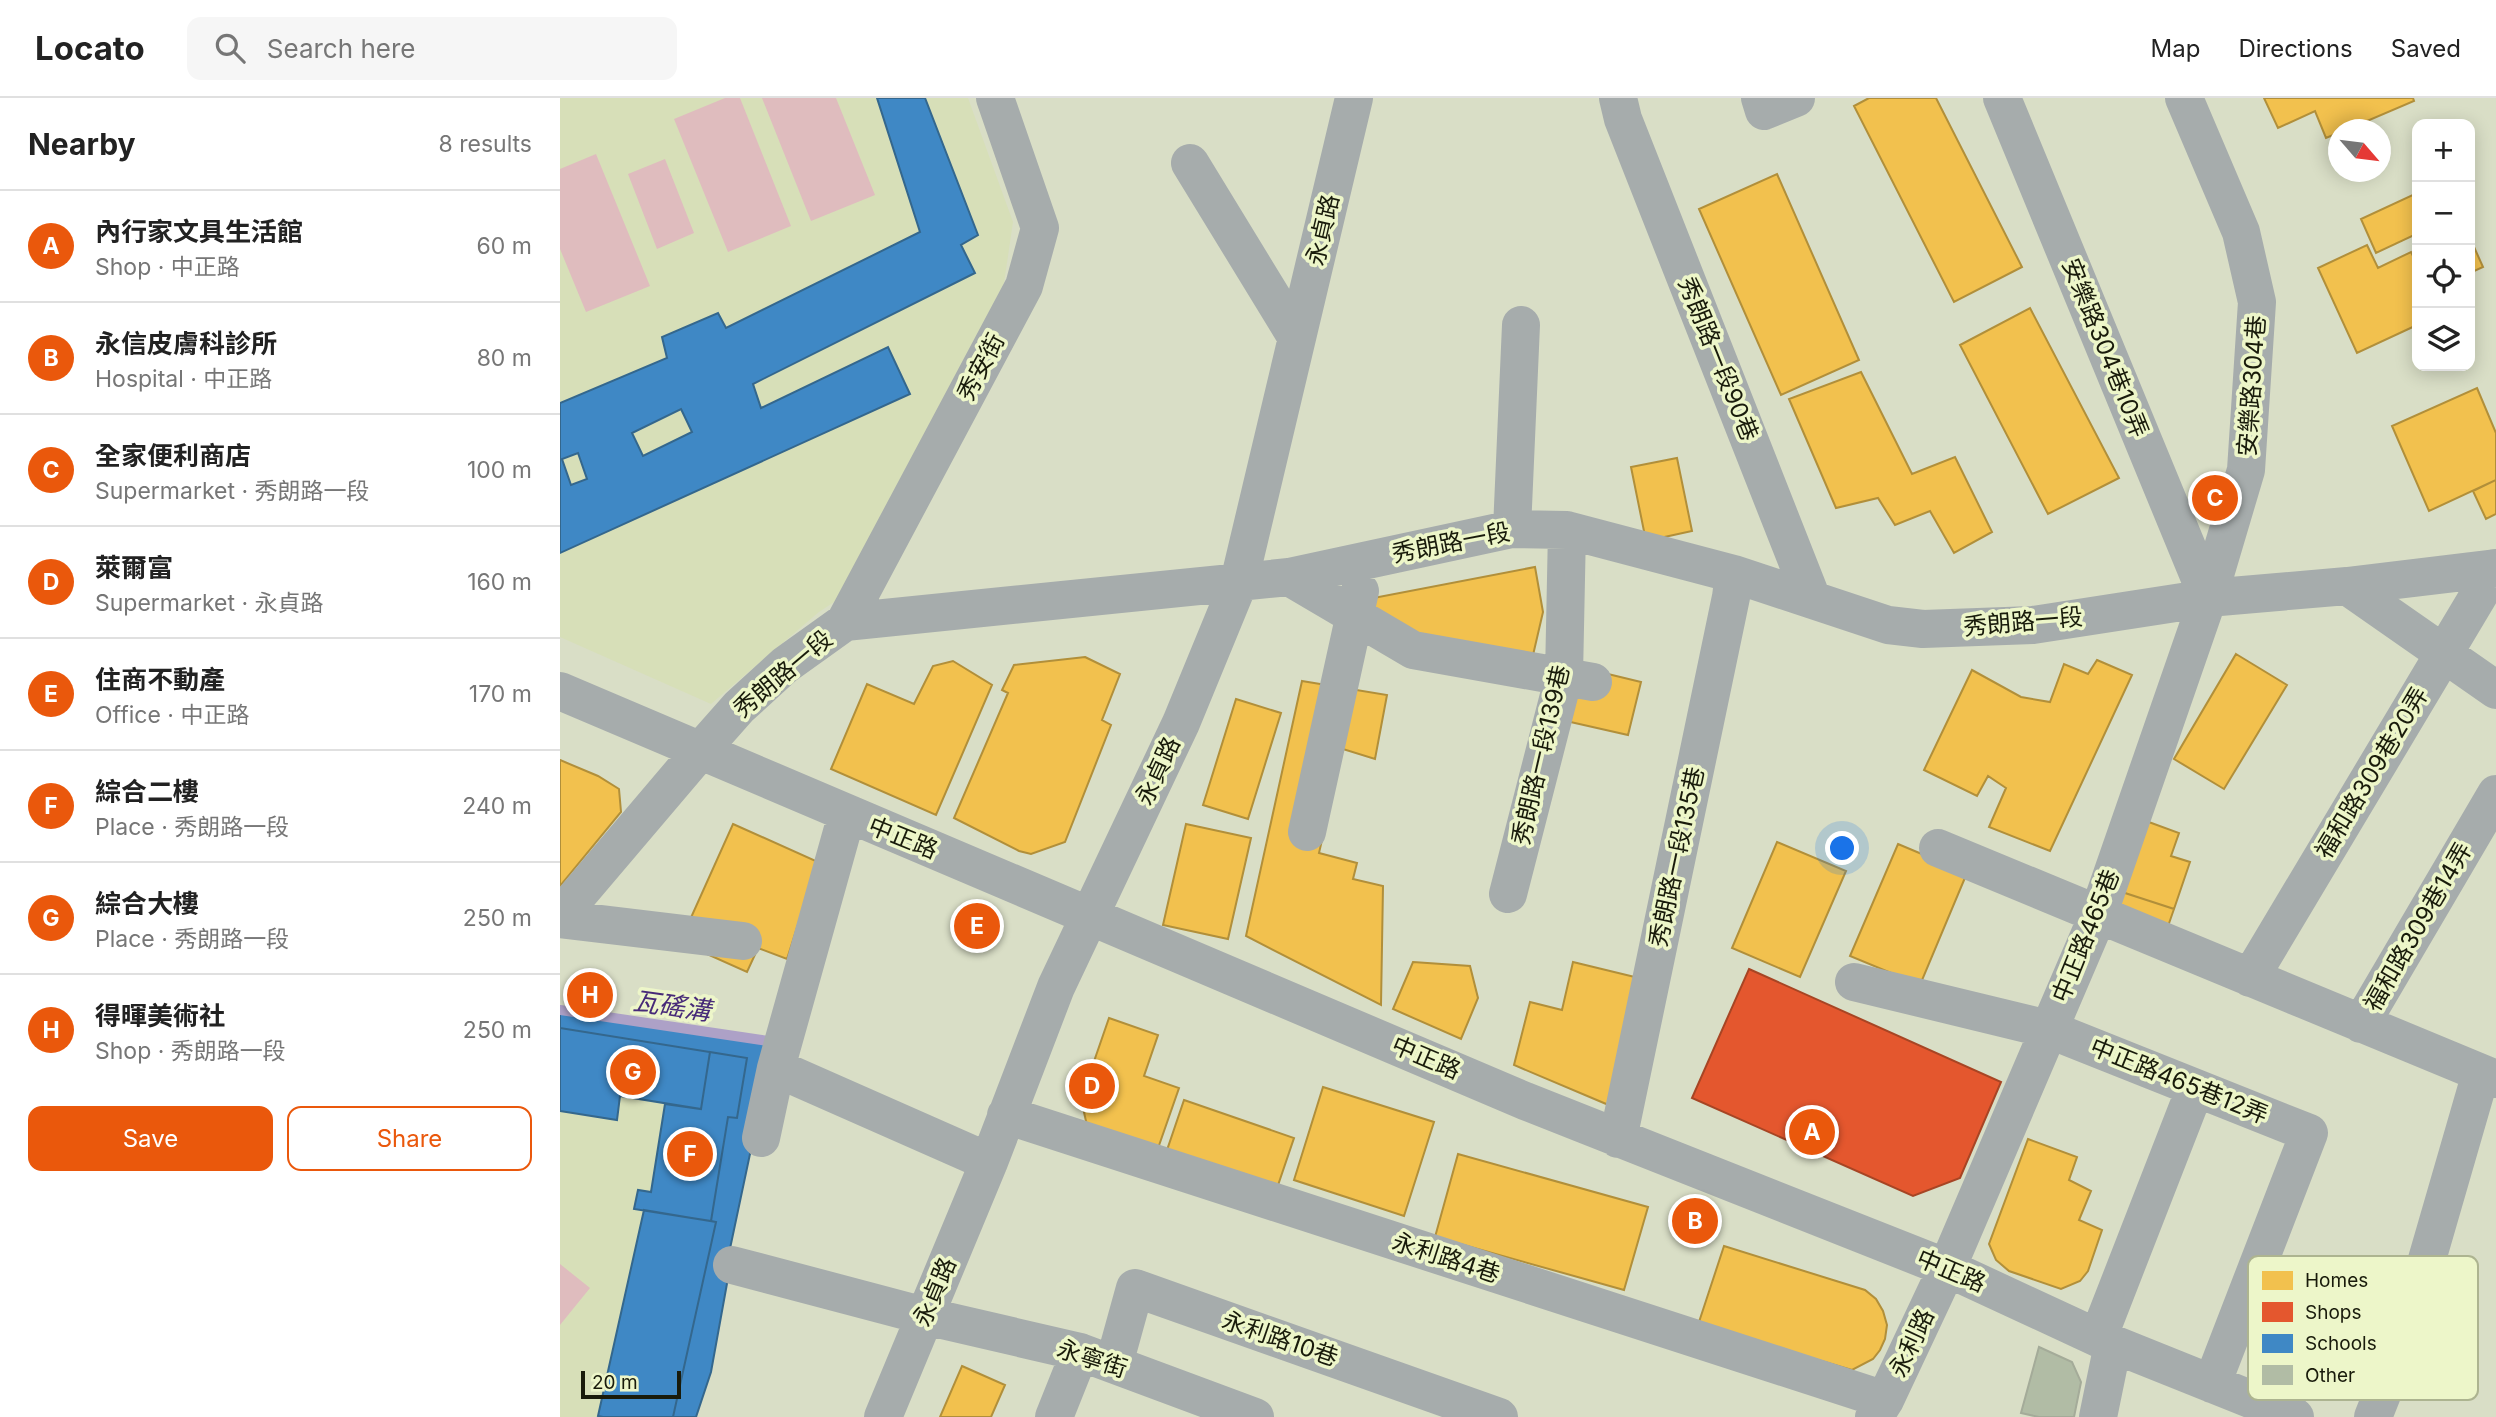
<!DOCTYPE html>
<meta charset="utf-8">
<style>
:root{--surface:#fff;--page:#f6f6f6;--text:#222;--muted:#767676;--line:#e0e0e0;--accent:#ea580c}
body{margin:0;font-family:Inter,"Noto Sans TC",sans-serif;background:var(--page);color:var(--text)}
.controls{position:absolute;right:21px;top:21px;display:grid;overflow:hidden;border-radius:14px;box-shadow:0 4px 18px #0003}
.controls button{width:63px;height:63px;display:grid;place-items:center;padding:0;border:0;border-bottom:2px solid var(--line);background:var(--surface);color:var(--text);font:35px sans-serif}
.compass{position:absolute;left:1768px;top:21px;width:63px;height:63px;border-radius:50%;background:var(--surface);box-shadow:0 4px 18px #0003;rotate:118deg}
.scale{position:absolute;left:21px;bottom:18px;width:100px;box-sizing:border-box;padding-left:7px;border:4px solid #191b0b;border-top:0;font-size:19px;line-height:24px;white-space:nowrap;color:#191b0b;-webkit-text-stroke:5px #edf6c9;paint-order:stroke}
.you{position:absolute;left:1283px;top:751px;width:24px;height:24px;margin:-18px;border:5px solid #fff;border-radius:50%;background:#1a73e8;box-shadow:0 0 0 10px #1a73e833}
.badge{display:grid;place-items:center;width:46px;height:46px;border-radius:50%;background:var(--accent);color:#fff;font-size:23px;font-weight:700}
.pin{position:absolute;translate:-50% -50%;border:4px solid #fff;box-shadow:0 2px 7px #0006}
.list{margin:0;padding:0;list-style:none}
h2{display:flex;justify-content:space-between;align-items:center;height:91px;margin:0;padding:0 28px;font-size:30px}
h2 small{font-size:23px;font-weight:400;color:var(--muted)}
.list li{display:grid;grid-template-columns:46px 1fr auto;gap:21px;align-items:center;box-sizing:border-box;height:112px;padding:0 28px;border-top:2px solid var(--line)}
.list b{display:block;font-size:26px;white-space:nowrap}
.list p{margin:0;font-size:23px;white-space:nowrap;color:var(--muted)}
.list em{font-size:23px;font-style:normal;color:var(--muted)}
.actions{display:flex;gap:14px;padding:21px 28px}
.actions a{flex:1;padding:16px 0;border:2px solid var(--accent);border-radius:14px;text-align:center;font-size:24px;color:var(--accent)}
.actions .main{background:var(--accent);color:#fff}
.icon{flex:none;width:38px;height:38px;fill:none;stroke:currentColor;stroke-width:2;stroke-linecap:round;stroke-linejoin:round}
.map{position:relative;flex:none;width:1936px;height:1319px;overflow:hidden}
header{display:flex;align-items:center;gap:42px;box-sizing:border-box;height:98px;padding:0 35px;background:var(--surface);border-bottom:2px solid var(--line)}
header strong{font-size:33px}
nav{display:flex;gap:38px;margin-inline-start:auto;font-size:24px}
.search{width:490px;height:63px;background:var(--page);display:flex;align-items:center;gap:18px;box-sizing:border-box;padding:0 24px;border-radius:14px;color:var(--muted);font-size:26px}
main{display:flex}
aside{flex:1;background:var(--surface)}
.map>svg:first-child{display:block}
.built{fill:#d7dfb8}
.green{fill:#dfbcbe}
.homes{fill:#f2c14e;stroke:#b18f3a;stroke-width:2}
.shops{fill:#e4572e;stroke:#a74524;stroke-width:2}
.schools{fill:#3f88c5;stroke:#34678d;stroke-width:2;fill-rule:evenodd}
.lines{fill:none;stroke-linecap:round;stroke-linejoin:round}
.stream{stroke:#ada1c7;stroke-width:10}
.building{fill:#b1bca5;stroke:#a4ab99;stroke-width:2}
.minor{stroke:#a6acac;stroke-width:38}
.labels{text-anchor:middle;stroke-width:7;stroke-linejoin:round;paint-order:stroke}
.street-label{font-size:24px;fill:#191b0b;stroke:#edf6c9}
.water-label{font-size:26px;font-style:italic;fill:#472a78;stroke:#edf6c9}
.key{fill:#edf6c9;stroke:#adb490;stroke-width:2}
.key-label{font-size:19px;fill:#191b0b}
</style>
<header>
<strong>Locato</strong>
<div class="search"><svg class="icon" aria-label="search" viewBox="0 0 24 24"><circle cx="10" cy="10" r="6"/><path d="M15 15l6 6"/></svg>Search here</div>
<nav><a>Map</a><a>Directions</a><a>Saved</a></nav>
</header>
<main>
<aside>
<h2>Nearby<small>8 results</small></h2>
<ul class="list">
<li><span class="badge">A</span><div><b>內行家文具生活館</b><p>Shop · 中正路</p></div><em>60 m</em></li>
<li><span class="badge">B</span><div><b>永信皮膚科診所</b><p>Hospital · 中正路</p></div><em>80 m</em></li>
<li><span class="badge">C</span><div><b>全家便利商店</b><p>Supermarket · 秀朗路一段</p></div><em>100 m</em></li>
<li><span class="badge">D</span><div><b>萊爾富</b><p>Supermarket · 永貞路</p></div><em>160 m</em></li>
<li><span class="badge">E</span><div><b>住商不動產</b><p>Office · 中正路</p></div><em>170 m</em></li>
<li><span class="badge">F</span><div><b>綜合二樓</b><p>Place · 秀朗路一段</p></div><em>240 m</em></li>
<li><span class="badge">G</span><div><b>綜合大樓</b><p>Place · 秀朗路一段</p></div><em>250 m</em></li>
<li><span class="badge">H</span><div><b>得暉美術社</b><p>Shop · 秀朗路一段</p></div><em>250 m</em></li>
</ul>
<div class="actions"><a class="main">Save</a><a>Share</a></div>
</aside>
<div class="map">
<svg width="1936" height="1319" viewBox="0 0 1936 1319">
<rect width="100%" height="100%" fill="#d9dec6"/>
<path class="built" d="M0 0H408L453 124 444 185 280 500 259 514 151 606 0 539Z
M0 914 213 947 136 1319H0Z"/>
<path class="green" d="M165 0H180L231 128 168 154 114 21Z
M202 0H276L315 97 251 123Z
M36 56 90 188 26 214 0 151V71Z
M105 61 134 135 97 151 68 76Z
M0 1166 30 1190 0 1227Z"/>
<path class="homes" d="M1309 0H1376L1462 169 1394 204 1294 8Z
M1704 0H1853L1854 3 1786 32H1778V35L1766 40 1755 13 1718 30Z
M1217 76 1299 262 1221 297 1139 111Z
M1857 95V144L1854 137 1816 155 1801 121Z
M1910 140 1923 169 1910 175Z
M1807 147 1818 170 1851 154 1857 166V227L1797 255 1758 170Z
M1470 210 1559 380 1488 416 1400 247Z
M1301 274 1352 376 1395 359 1432 434 1394 455 1370 413 1335 427 1318 400 1276 410 1229 301Z
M1917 290 1936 335V382L1869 413 1832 328Z
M1117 360 1132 433 1086 443 1071 369Z
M1936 382V416L1926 421 1913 393Z
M975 469 983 514 970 570 814 540 803 502Z
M1676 556 1727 587 1664 691 1614 661Z
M525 559 560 576 542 622 551 627 505 744 471 756 459 753 394 720 448 595 442 592 454 567Z
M1537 562 1572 577 1490 753 1429 729 1446 690 1428 678 1417 698 1364 672 1412 572 1461 599 1490 604 1504 566 1528 576Z
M393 563 432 587 376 717 271 671 307 586 354 606 373 568Z
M1019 569 1081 584 1068 637 1006 623Z
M742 583 827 597 815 661 783 651 759 755 797 765 793 781 823 788 821 907 686 838Z
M676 601 721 615 688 721 643 707Z
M0 662 38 678 59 691 61 714 0 788Z
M1586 723 1619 735 1611 758 1630 764 1614 811 1562 794Z
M173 726 258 764 227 861 198 850 187 874 120 844Z
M626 726 691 740 668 841 603 827Z
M1217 744 1286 773 1240 879 1172 850Z
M1338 746 1407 775 1360 887 1290 858Z
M1562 794 1614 811 1599 854 1552 822Z
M853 864 910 868 918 900 901 941 833 911Z
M1013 864 1083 881 1051 1008 954 967 970 904 1002 912Z
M549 920 598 937 584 978 619 990 596 1056 528 1032 521 1001Z
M763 989 874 1024 844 1118 734 1082Z
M624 1002 734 1040 714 1099 604 1061Z
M1468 1041 1517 1059 1509 1082 1531 1093 1519 1122 1542 1132 1528 1173 1520 1183 1501 1191 1449 1173 1436 1162 1429 1146Z
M898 1056 1088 1109 1064 1192 875 1139Z
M1164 1148 1305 1192 1316 1201 1323 1213 1327 1227 1325 1241 1320 1252 1313 1261 1292 1272 1138 1227Z
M402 1268 445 1287 431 1319H380Z"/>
<path class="shops" d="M1189 871 1441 984 1400 1080 1353 1098 1132 1000Z"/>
<path class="schools" d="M317 0H365L418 137 401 147 415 175 193 286 201 310 328 249 350 296 0 455V305L107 260 102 239 158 215 166 230 360 134ZM121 311 132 334 83 358 72 335ZM18 355 27 381 11 387 2 361Z
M0 914 213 947 164 1179 168 1180 151 1274 136 1319H113L156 1124 151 1123 168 1019 177 1020 187 960 0 930Z
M0 930 150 954 141 1011 60 998 57 1022 0 1013Z
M150 954 187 960 177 1020 168 1019 151 1123 74 1111 78 1092 91 1094 105 1006 141 1011Z
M84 1112 156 1124 113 1319H43L38 1318Z"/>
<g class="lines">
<path class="stream" d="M0 912 215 944"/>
</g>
<path class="building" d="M1479 1249 1512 1264 1521 1284 1514 1319H1479L1461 1315Z"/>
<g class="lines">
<path class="minor" d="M1058 0 1063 21 1252 501
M1200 0 1204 13 1236 0
M1442 0 1648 500
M630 65 737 240
M952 431 961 227
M729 479 853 552 1033 584
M1787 488 1936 592
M285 524 464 188 480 130 435 0
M0 593 965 1003 1387 1170 1538 1240 1735 1319
M747 734 800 493
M1378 750 1936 981
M948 796 1004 578 1007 432
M0 818 141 652 179 609 225 567 285 524 729 479 952 431 1007 432 1174 476 1328 527 1363 531 1473 527 1648 500 1787 488 1936 470
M0 821 183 843
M1690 880 1935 470
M1294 884 1488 931 1749 1035 1652 1286
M1801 926 1936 696
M216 970 429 1064
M446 1017 1325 1302
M201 1040 216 970 287 716
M1058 1041 1171 499 1174 476
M172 1167 365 1218 520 1254 695 1319
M1538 1240 1635 991
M554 1266 575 1190 939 1319
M323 1319 429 1064 496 889 621 625 679 484 794 0
M494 1319 520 1254
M1314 1319 1325 1302 1387 1170 1538 817 1648 500 1686 372 1697 204 1681 134 1624 0
M1538 1319 1553 1246
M1813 1319 1844 1241 1921 975"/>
</g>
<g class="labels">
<g class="street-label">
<text transform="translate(763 132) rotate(-77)" y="8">永貞路</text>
<text transform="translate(1545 250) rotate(68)" y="8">安樂路304巷10弄</text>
<text transform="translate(1158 261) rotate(68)" y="8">秀朗路一段90巷</text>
<text transform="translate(421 269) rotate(-62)" y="8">秀安街</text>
<text transform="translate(1692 288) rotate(-86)" y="8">安樂路304巷</text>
<text transform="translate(891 445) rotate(-11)" y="8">秀朗路一段</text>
<text transform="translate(1463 524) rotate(-5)" y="8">秀朗路一段</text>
<text transform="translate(223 576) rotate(-40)" y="8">秀朗路一段</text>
<text transform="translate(981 657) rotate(-77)" y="8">秀朗路一段139巷</text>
<text transform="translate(598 673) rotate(-65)" y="8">永貞路</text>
<text transform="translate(1812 675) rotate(-59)" y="8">福和路309巷20弄</text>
<text transform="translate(343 740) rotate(22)" y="8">中正路</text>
<text transform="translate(1117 759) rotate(-78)" y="8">秀朗路一段135巷</text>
<text transform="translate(1858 829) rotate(-60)" y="8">福和路309巷14弄</text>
<text transform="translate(1526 838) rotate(-68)" y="8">中正路465巷</text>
<text transform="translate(866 960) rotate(23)" y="8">中正路</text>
<text transform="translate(1619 983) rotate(22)" y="8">中正路465巷12弄</text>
<text transform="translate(886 1160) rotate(18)" y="8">永利路4巷</text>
<text transform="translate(1391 1173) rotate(23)" y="8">中正路</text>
<text transform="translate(375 1194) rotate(-67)" y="8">永貞路</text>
<text transform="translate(720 1241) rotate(19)" y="8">永利路10巷</text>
<text transform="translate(1352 1245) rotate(-65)" y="8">永利路</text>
<text transform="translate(532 1261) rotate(18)" y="8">永寧街</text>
</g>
<g class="water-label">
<text transform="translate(112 908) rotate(8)" y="9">瓦磘溝</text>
</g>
</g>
<rect x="1688" y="1158" width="230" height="144" rx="10" class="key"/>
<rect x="1702" y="1173" width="31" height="19" fill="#f2c14e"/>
<rect x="1702" y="1204" width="31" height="20" fill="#e4572e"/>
<rect x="1702" y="1236" width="31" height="19" fill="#3f88c5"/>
<rect x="1702" y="1267" width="31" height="20" fill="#b1bca5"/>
<g class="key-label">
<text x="1745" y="1189">Homes</text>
<text x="1745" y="1221">Shops</text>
<text x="1745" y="1252">Schools</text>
<text x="1745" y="1284">Other</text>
</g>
</svg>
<div class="controls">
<button>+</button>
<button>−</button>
<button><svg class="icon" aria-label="locate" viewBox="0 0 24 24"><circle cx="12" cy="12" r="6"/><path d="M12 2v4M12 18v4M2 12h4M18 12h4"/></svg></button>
<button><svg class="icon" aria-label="layers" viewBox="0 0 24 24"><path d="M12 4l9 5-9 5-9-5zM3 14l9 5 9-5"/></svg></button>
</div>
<svg class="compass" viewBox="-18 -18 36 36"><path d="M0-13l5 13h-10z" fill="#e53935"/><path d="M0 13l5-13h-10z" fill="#767676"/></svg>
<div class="scale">20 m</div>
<div class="you"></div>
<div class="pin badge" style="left:1252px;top:1034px">A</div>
<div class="pin badge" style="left:1135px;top:1123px">B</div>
<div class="pin badge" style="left:1655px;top:400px">C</div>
<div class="pin badge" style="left:532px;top:988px">D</div>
<div class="pin badge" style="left:417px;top:828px">E</div>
<div class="pin badge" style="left:130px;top:1056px">F</div>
<div class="pin badge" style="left:73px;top:974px">G</div>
<div class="pin badge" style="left:30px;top:897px">H</div>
</div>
</main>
